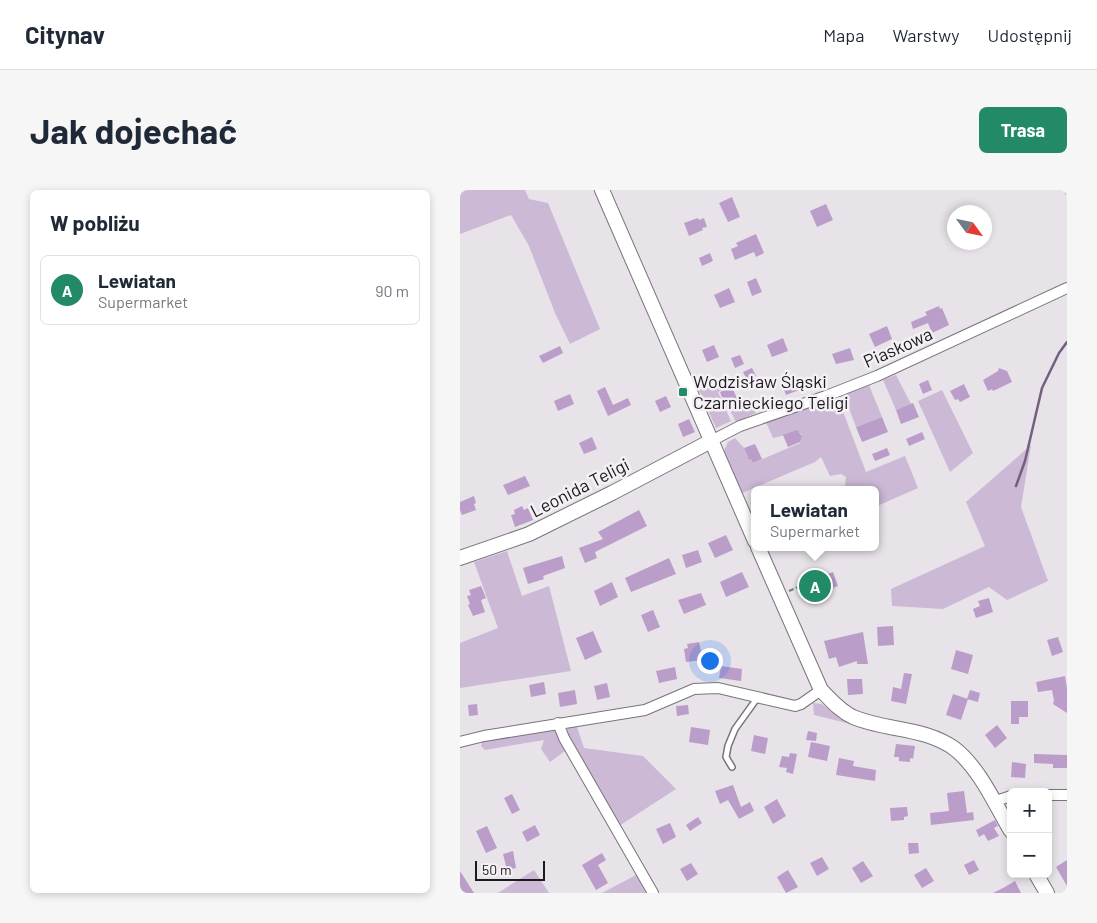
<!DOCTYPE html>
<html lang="pl">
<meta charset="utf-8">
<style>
:root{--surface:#fff;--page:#f6f6f7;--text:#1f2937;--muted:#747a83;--line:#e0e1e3;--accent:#228a66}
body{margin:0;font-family:Barlow,sans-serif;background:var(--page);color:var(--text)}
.controls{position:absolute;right:15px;bottom:15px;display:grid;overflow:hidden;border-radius:8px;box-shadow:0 2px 8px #0003}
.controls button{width:45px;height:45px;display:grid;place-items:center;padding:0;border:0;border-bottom:1px solid var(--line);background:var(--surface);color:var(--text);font:25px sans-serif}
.compass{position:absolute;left:487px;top:15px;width:45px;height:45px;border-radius:50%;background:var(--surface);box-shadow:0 2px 8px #0003;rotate:123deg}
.scale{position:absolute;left:15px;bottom:12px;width:70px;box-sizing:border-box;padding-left:5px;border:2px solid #1a191b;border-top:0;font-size:14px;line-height:18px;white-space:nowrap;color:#1a191b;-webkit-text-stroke:4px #f4f0f6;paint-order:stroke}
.you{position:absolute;left:249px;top:470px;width:18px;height:18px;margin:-12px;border:4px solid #fff;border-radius:50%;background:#1a73e8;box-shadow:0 0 0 8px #1a73e833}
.badge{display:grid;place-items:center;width:32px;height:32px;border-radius:50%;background:var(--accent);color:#fff;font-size:16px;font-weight:700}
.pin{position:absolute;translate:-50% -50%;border:2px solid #fff;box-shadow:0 1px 5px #0006}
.popup{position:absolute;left:291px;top:296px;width:128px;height:65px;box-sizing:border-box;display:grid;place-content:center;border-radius:8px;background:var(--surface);filter:drop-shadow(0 1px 4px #0005);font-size:16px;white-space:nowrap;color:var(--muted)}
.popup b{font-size:19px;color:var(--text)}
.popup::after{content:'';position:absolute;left:50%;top:100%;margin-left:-10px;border:10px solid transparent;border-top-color:var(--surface)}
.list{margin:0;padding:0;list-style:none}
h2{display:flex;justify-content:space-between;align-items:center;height:65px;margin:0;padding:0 20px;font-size:21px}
h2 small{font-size:16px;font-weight:400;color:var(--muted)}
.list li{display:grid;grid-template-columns:32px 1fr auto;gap:15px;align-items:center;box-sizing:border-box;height:70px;margin:0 10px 10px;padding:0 10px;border:1px solid var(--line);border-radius:8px}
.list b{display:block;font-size:19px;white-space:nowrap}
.list p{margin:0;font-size:16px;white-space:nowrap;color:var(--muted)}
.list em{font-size:16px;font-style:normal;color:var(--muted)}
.map{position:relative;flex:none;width:607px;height:703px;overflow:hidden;border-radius:8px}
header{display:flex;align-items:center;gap:30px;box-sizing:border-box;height:70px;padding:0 25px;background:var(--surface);border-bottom:1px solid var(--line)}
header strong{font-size:24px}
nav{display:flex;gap:28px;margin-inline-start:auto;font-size:18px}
.intro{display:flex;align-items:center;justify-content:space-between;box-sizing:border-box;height:120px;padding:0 30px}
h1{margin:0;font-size:35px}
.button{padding:12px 22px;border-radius:8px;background:var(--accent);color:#fff;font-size:18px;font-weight:700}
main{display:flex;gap:30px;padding:0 30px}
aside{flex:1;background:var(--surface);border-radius:8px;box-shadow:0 2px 8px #0003}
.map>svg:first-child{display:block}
.green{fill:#ccb9d6}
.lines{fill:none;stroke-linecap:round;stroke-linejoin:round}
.stream{stroke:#74607e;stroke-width:2.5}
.building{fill:#bb9dc9}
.lane-casing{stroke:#78747a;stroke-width:8}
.street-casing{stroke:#78747a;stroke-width:12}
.secondary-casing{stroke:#78747a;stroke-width:16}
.path{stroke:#7c7a7e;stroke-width:2;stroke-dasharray:5 2.5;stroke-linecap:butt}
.lane{stroke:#fff;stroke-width:5}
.street{stroke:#fff;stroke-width:10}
.secondary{stroke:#fff;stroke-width:14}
.poi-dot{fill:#228a66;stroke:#f4f0f6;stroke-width:2}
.labels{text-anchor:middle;stroke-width:5;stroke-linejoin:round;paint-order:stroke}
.street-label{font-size:18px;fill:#1a191b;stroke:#f4f0f6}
.poi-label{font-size:18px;fill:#1a191b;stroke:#f4f0f6;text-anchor:start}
</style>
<header>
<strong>Citynav</strong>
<nav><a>Mapa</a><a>Warstwy</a><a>Udostępnij</a></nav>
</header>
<div class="intro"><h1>Jak dojechać</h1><a class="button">Trasa</a></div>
<main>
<aside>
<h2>W pobliżu<small></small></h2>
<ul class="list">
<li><span class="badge">A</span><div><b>Lewiatan</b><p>Supermarket</p></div><em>90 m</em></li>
</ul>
</aside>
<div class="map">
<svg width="607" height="703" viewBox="0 0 607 703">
<rect width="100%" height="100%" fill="#e7e3e9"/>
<path class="green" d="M0 0H65L69 9 88 13 140 139 110 154 95 123 69 56 51 25 0 44Z
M436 185 451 214 436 220 423 190Z
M268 188 271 196 258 202 271 231 256 238 239 200Z
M409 195 422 227 396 237 384 205Z
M482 200 513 263 490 282 458 211Z
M377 206 406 282 445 266 458 298 415 317V300L386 299 385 295 386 287 381 284 370 286 361 267 355 272 280 304 263 263 268 252 275 248 284 258 289 270 291 269 293 273 340 253 339 249 342 245 339 242 313 248 306 232Z
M290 210 296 223 276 232 270 220Z
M571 255 561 317 588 391 547 410 529 397 483 419 432 416 431 399 525 356 506 312Z
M47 361 62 406 89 396 111 481 0 498V453L38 438 14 372Z
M353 513 362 514 379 526 403 537 354 525Z
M107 537H117L124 558 183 566 216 599 159 636 110 550Z
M89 538 96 540 105 561 90 572 81 559 84 550 25 560 21 556 22 551Z
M74 680 89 703H38Z
M176 685 186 703H142Z"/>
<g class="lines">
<path class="stream" d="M556 296 565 271 582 198 599 163 607 152"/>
</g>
<path class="building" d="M272 7 280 27 268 32 259 13Z
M366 14 373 30 357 37 350 21Z
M238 28 239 30 244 28 247 37 242 38 243 40 229 46 224 33Z
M296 44 304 63 296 67 294 62 275 70 271 59 278 56 276 53Z
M250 63 253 71 242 76 239 68Z
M296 88 302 102 292 106 287 92Z
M269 98 275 112 260 118 254 105Z
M479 116 480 119 482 118 489 135 472 143 468 133 453 139 451 132 465 126 467 125 465 122Z
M427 136 432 149 415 157 409 144Z
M323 148 328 161 312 167 307 155Z
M254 155 259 167 247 172 242 160Z
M100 156 103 163 83 173 79 166Z
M390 158 394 170 376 174 372 164Z
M280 165 284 174 275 178 271 168Z
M292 178 296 186 287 190 283 182Z
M539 178 547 181 552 192 533 201 532 199 528 201 523 190 538 181Z
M335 184 342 199 326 205 320 190Z
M468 190 472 200 463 204 459 194Z
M504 194 510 207 500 212 498 209 495 210 490 201Z
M145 197 153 215 168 208 171 215 148 226 137 201Z
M272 197 279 213 272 216 270 213 265 215 260 202Z
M110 204 114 214 98 221 94 211Z
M206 206 211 217 200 222 195 211Z
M453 213 459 227 441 234 436 220Z
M422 227 428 242 402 252 396 237Z
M229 229 235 242 223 247 218 234Z
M337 240 342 246 340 252 328 257 323 245Z
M462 242 465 249 449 256 446 249Z
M132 247 137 259 124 264 119 253Z
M295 254 302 269 293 273 291 269 289 270 284 258Z
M427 258 430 265 415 271 412 264Z
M65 286 70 296 48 305 43 295Z
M14 306 16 313 14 314 16 320 2 325 0 320V312Z
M62 316 64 320 68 318 73 330 55 337 51 325 55 324 54 320Z
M179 320 187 336 135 362 137 368 125 373 119 358 143 349 138 342Z
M266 345 273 360 255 368 248 353Z
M238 360 242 372 226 378 222 365Z
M102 366 105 378 83 386 84 389 68 394 63 378Z
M209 368 216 384 171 402 165 388Z
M282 382 289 397 266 407 260 392Z
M373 382 378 396 345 408 340 394Z
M152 392 158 407 140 416 134 401Z
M21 396 26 408 21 410 25 422 13 426 8 415 10 414 7 406 11 405 9 400Z
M241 403 246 415 224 424 218 410Z
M529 408 533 422 516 428 513 419 520 416 518 411Z
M193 420 200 437 188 442 181 425Z
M433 436 434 455 418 456 417 437Z
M133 441 142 462 125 470 116 448Z
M403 442 408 474H397V471L379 477 376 467 369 469 364 451Z
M598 447 603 462 592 466 587 450Z
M239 452 243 470 226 472 224 459 228 458 227 454Z
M496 460 513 465 508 484 491 479Z
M261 476 282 479 281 491 259 488Z
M215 477 217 489 199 493 196 481Z
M444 483 452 484 446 514 431 511 433 497 441 499Z
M605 486 607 498V523L593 514 594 511 592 500 578 502 576 492Z
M387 489H402L403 504 388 505Z
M84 492 86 504 71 507 69 495Z
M147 493 150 507 137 510 134 496Z
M115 500 117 514 100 517 98 503Z
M510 500 520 503 518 512 507 509Z
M493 504 508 509 501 530 486 525Z
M551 511H568V527H559V534H551Z
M17 514 18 525 9 526 8 515Z
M228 515 229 524 217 526 216 516Z
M537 535 547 548 535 558 525 545Z
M231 537 250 540 248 555 229 552Z
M348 541 357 543 356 551 346 550Z
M294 545 308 548 305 564 291 561Z
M351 552 370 556 367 571 348 567Z
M436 554 455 556 453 569 450 568V572L439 571V567H434Z
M330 563 337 564 333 584 326 582 327 578 319 577 322 566 329 567Z
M574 564 607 565V578H593V574L574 573Z
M379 568 394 571 393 576 416 580 415 591 376 585Z
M552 572 566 574 565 588 551 587Z
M273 595 281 617 290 612 294 621 279 629 268 610 260 614 255 601Z
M504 601 507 623 513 622 514 630 471 635 470 623 489 621 487 603Z
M52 604 60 620 52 624 44 608Z
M317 609 326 626 313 634 304 617Z
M447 617 448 626 444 627V630L431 631 430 618Z
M238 627 242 633 230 641 226 635Z
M535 630 538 636 534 638 539 646 528 651 524 644 519 647 516 640Z
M210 633 216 647 203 654 196 639Z
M75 635 80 645 67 652 62 642Z
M27 636 37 658 26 663 16 641Z
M448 653H458L459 663 449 664Z
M53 661 56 678 47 680 43 664Z
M142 663 146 670 138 675 148 693 136 700 122 675Z
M362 667 369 679 357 686 350 673Z
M514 670 519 680 509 685 504 675Z
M607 670V696L596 677Z
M403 671 413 686 401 693 392 678Z
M231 673 238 684 227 691 220 679Z
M466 678 474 691 462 698 454 685Z
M328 680 338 697 326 703 317 687Z
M0 681 14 703H0Z
M555 691 561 703H533L543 698Z"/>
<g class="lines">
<defs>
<path id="lane" d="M272 577 266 567 268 556 275 539 298 507"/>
<path id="street" d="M251 251 280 236 366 206 417 186 607 98
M98 533 104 548 193 703
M0 552 24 546 185 520 234 499 258 498 335 516 341 514 361 500
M588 605H607
M533 612 551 606"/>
<path id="secondary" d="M142 0 295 351
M298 357 361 500C371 510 380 521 393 527 426 541 465 537 495 559 520 579 535 614 551 641
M0 368 69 344 152 303 251 251
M576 684 587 703"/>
</defs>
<use href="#lane" class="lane-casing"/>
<use href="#street" class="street-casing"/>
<use href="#secondary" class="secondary-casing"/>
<path class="path" d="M605 0 607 5
M329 401 338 397 343 409"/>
<use href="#lane" class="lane"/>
<use href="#street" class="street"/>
<use href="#secondary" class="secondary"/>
</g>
<rect class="poi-dot" x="218" y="197" width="10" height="10" rx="2.5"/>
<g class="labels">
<g class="street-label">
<text transform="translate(438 158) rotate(-24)" y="6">Piaskowa</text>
<text transform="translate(120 298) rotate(-27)" y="6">Leonida Teligi</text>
</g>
<g class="poi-label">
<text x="233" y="198">Wodzisław Śląski<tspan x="233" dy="21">Czarnieckiego Teligi</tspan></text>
</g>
</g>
</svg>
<div class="controls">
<button>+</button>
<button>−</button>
</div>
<svg class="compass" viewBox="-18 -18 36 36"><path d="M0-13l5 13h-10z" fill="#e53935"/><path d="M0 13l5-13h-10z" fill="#747a83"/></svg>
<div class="scale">50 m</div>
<div class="you"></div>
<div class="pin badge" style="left:355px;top:396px">A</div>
<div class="popup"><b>Lewiatan</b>Supermarket</div>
</div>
</main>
